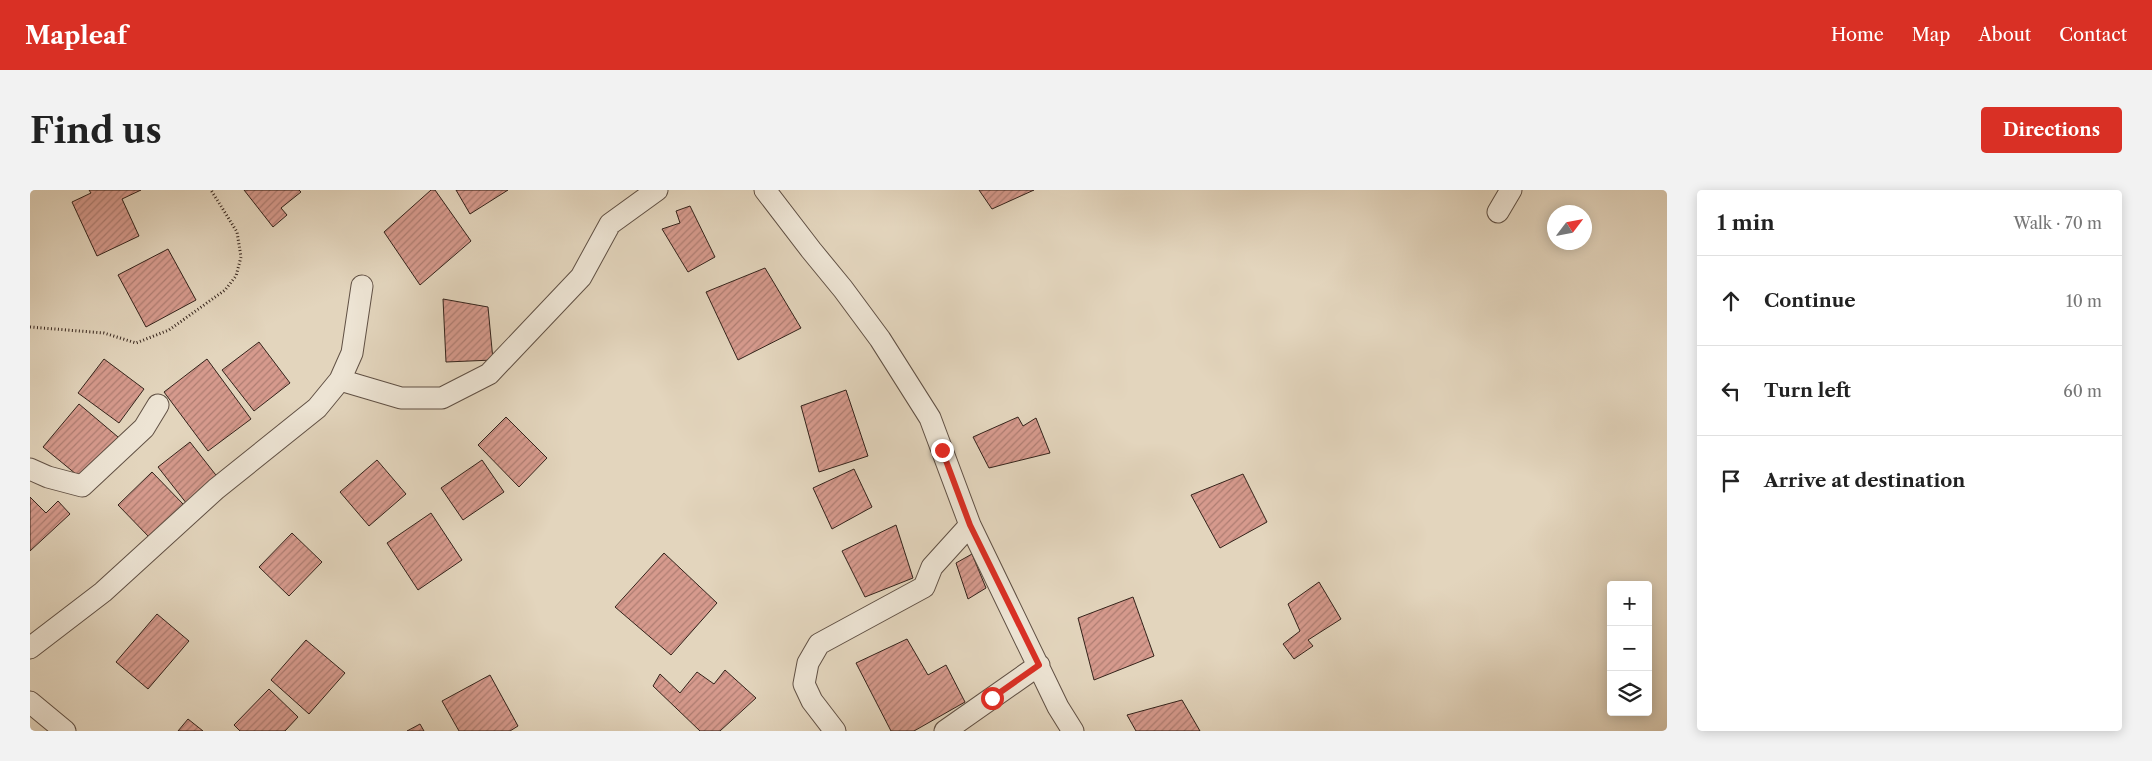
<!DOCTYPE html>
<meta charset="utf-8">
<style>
:root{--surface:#fff;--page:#f2f2f2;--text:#222;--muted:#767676;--line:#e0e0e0;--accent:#d93025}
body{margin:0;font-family:"Libre Caslon Text",serif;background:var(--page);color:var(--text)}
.controls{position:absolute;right:15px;bottom:15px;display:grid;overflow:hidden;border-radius:5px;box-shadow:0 2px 12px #0003}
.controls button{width:45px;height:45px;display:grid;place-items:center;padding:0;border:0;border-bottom:1px solid var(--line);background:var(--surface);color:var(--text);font:25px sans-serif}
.compass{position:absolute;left:1517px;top:15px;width:45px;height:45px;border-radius:50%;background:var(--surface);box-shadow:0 2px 12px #0003;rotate:58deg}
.stop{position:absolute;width:15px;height:15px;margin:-11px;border:4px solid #d93025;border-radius:50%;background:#fff}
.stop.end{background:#d93025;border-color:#fff;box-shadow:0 1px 5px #0008}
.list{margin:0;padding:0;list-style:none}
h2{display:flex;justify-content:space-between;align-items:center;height:65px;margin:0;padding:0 20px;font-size:21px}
h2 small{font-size:16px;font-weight:400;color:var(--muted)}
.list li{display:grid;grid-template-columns:32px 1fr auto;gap:15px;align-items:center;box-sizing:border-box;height:90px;padding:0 20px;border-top:1px solid var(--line)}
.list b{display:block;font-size:19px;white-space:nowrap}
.list em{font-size:16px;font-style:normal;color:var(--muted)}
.icon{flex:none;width:28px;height:28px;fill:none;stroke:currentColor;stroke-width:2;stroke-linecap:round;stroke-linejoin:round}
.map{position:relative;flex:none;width:1637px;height:541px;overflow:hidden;border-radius:5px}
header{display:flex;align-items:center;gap:30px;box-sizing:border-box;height:70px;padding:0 25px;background:var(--accent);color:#fff}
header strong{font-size:24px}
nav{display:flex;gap:28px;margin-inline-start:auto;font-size:18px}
.intro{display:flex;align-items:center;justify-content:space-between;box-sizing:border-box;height:120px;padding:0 30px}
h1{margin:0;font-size:35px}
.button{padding:12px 22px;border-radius:5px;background:var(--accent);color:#fff;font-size:18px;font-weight:700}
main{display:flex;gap:30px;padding:0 30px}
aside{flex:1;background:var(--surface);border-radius:5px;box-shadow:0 2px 12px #0003}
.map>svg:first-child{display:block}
.building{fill:url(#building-hatch);stroke:#34231b}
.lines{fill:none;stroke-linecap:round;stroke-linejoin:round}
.minor-casing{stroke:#605044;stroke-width:23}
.path{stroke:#34231b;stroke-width:3;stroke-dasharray:1 2.5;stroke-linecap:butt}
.minor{stroke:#ede4d4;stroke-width:21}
.route{stroke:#d93025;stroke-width:6}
</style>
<header>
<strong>Mapleaf</strong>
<nav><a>Home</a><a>Map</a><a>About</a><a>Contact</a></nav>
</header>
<div class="intro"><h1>Find us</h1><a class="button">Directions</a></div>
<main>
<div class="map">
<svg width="1637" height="541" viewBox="0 0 1637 541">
<defs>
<pattern id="building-hatch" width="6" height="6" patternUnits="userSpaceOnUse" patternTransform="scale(1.25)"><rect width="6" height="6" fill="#d69a8d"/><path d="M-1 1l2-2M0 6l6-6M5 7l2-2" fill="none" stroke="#ae7d72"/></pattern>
</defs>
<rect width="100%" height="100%" fill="#e3d5bd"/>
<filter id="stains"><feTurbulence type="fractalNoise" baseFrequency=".004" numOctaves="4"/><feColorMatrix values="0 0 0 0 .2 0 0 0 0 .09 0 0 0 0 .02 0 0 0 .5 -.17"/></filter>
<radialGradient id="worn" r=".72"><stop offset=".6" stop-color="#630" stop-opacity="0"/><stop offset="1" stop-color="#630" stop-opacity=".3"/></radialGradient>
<path class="building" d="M59 0H111L92 9 109 46 67 66 42 12 61 3Z
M214 0H269L271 2 251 18 257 25 243 37Z
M401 0H405L441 51 390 95 354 42Z
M426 0H478L440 24Z
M949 0H1004L962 19Z
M660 16 685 67 658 82 632 39 650 33 646 21Z
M138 59 166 110 116 137 88 85Z
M735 78 771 138 708 170 676 102Z
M413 109 458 117 463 170 416 172Z
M229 152 260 193 224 221 192 180Z
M74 169 114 199 89 233 48 203Z
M177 169 221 229 178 261 134 202Z
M816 200 838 266 789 282 771 216Z
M49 214 88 247 52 289 13 257Z
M476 227 517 268 489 297 448 255Z
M988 227 993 236 1006 228 1020 263 959 278 943 247Z
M160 252 189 289 157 314 128 277Z
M347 270 376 304 339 336 310 302Z
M452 270 474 302 433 330 411 298Z
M824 279 842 317 802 339 783 298Z
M122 282 153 314 119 347 88 315Z
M1213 284 1237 332 1190 358 1161 305Z
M0 307 16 323 28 311 40 324 0 361Z
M401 323 432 370 388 400 357 353Z
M866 335 883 388 835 407 812 361Z
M262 343 292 372 259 406 229 377Z
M634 363 687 413 641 465 585 417Z
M942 364 956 398 938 409 926 373Z
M1289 392 1311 429 1278 450 1283 456 1264 469 1253 454 1270 441 1258 414Z
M1103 407 1124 466 1064 490 1048 428Z
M127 424 159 451 118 499 86 472Z
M877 449 898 485 916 475 935 512 884 541H861L826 473Z
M276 450 315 483 279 524 241 490Z
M695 480 726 508 690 541H670L623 496 630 484 650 503 667 482 684 494Z
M460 485 488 536 480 541H429L412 511Z
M239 499 268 527 255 541H210L204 535Z
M1152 510 1170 541H1106L1097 525Z
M158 529 173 541H148Z
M390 534 394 541H377Z"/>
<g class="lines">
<defs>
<path id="minor" d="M735 0 781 60 813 99 850 149 900 228 940 335 1028 517 1043 541
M1468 22 1481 0
M310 190 371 208H412L459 184 551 87 580 34 627 0
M0 279 18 287 52 296 114 238 128 215
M0 458 73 402 186 299 287 218 310 190 322 163 332 96
M0 512 35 541
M805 541 782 511 774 494 778 473 789 454 894 397 902 377 940 335
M915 541 1009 475"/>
</defs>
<use href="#minor" class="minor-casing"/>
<path class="path" d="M0 137 74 143 106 153 139 140 195 100 206 86 211 67 207 42 181 0"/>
<use href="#minor" class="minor"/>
</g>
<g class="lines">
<path class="route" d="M912 260 940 335 1009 475 962 508"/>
</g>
<rect width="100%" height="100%" filter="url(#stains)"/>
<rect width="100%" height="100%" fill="url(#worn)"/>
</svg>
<div class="controls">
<button>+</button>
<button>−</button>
<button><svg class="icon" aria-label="layers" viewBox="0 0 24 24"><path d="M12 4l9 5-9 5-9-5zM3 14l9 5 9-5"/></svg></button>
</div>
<svg class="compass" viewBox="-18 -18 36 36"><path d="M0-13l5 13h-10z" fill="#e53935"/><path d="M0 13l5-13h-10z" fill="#767676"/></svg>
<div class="stop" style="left:962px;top:508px"></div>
<div class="stop end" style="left:912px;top:260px"></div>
</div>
<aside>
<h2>1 min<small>Walk · 70 m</small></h2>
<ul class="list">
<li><svg class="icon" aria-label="ahead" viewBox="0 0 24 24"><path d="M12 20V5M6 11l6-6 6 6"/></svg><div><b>Continue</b></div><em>10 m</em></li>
<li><svg class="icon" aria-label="left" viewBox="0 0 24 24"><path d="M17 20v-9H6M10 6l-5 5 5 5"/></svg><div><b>Turn left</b></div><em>60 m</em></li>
<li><svg class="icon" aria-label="arrive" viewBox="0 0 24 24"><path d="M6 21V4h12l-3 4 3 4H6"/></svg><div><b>Arrive at destination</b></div></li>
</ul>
</aside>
</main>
